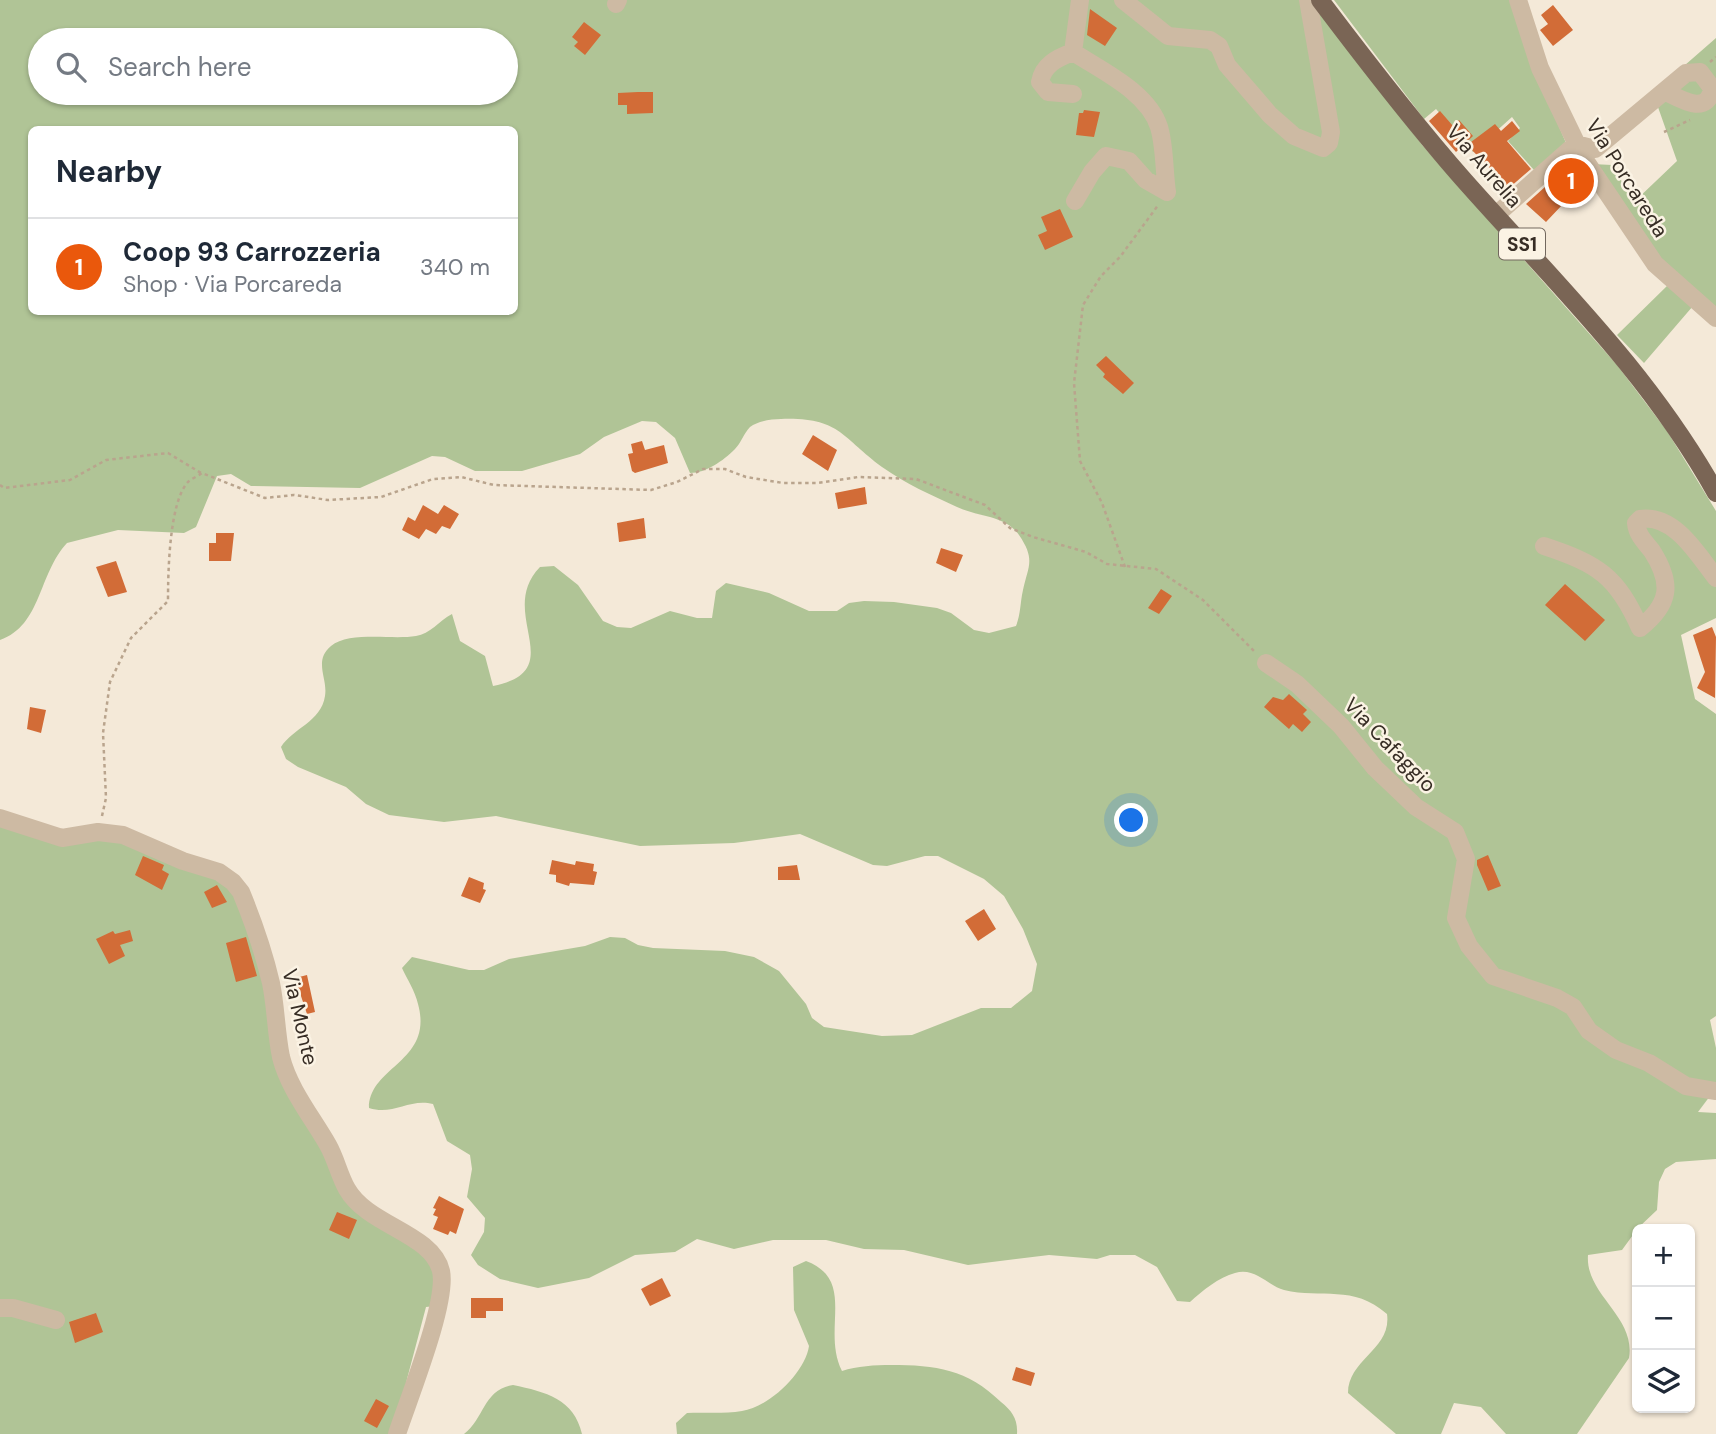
<!DOCTYPE html>
<meta charset="utf-8">
<style>
:root{--surface:#fff;--page:#f6f6f7;--text:#1f2937;--muted:#747a83;--line:#e0e1e3;--accent:#ea580c}
body{margin:0;font-family:"DM Sans",sans-serif;background:var(--page);color:var(--text)}
.controls{position:absolute;right:21px;bottom:21px;display:grid;overflow:hidden;border-radius:10px;box-shadow:0 2px 5px #0004}
.controls button{width:63px;height:63px;display:grid;place-items:center;padding:0;border:0;border-bottom:2px solid var(--line);background:var(--surface);color:var(--text);font:35px sans-serif}
.you{position:absolute;left:1132px;top:821px;width:24px;height:24px;margin:-18px;border:5px solid #fff;border-radius:50%;background:#1a73e8;box-shadow:0 0 0 10px #1a73e833}
.badge{display:grid;place-items:center;width:46px;height:46px;border-radius:50%;background:var(--accent);color:#fff;font-size:23px;font-weight:700}
.pin{position:absolute;translate:-50% -50%;border:4px solid #fff;box-shadow:0 2px 7px #0006}
.list{margin:0;padding:0;list-style:none}
h2{display:flex;justify-content:space-between;align-items:center;height:91px;margin:0;padding:0 28px;font-size:30px}
h2 small{font-size:23px;font-weight:400;color:var(--muted)}
.list li{display:grid;grid-template-columns:46px 1fr auto;gap:21px;align-items:center;box-sizing:border-box;height:98px;padding:0 28px;border-top:2px solid var(--line)}
.list b{display:block;font-size:26px;white-space:nowrap}
.list p{margin:0;font-size:23px;white-space:nowrap;color:var(--muted)}
.list em{font-size:23px;font-style:normal;color:var(--muted)}
.icon{flex:none;width:38px;height:38px;fill:none;stroke:currentColor;stroke-width:2;stroke-linecap:round;stroke-linejoin:round}
.map{position:relative;flex:none;width:1716px;height:1434px;overflow:hidden}
.search{position:absolute;background:var(--surface);box-shadow:0 2px 5px #0004;left:28px;top:28px;width:490px;height:77px;display:flex;align-items:center;gap:18px;box-sizing:border-box;padding:0 24px;border-radius:38px;color:var(--muted);font-size:26px}
.panel{position:absolute;background:var(--surface);box-shadow:0 2px 5px #0004;left:28px;top:126px;width:490px;height:189px;border-radius:10px}
.map>svg:first-child{display:block}
.green{fill:#b0c496;fill-rule:evenodd}
.building{fill:#d26c37}
.lines{fill:none;stroke-linecap:round;stroke-linejoin:round}
.path{stroke:#b9a48d;stroke-width:2.5;stroke-dasharray:3.5 3.5;stroke-linecap:butt}
.minor{stroke:#cdbaa3;stroke-width:18}
.major{stroke:#7a6555;stroke-width:18}
.labels{text-anchor:middle;stroke-width:5;stroke-linejoin:round;paint-order:stroke}
.shield{fill:#fbf3e4;stroke:#72685e;stroke-width:2}
.shield-label{font-size:19px;font-weight:bold;fill:#372d25}
.street-label{font-size:21px;fill:#372d25;stroke:#fbf3e4}
</style>
<div class="map">
<svg width="1716" height="1434" viewBox="0 0 1716 1434">
<rect width="100%" height="100%" fill="#f4e9d8"/>
<path class="green" d="M0 0H1309L1423 146 1617 365 1667 431 1716 511V618L1681 635 1695 699 1716 714V1016L1710 1020 1716 1048V1088L1698 1112 1716 1113V1159L1676 1162 1665 1169 1659 1182 1657 1210 1638 1228 1622 1250 1588 1255C1585 1295 1636 1316 1629 1358L1577 1434H1506L1481 1407 1454 1403 1441 1434H1396L1348 1393C1348 1359 1392 1349 1387 1314 1353 1284 1322 1299 1284 1290 1267 1285 1255 1267 1235 1273 1219 1277 1202 1291 1190 1302L1177 1301 1157 1267 1135 1255H1110L1097 1259 1049 1255 968 1265 904 1250 864 1249 826 1240H773L734 1249 697 1239 675 1252 635 1255 589 1278 538 1288 500 1279 478 1265 471 1255 484 1232 485 1218 467 1197 472 1169 470 1155 447 1141 433 1104C409 1098 393 1116 369 1108 369 1066 434 1062 418 1004 415 991 407 979 402 968L412 957 469 970H484L509 959 585 946 610 937 625 938 638 945 653 948 725 951 754 957 779 971 806 1004 812 1018 824 1027 882 1036 912 1035 981 1008H1011L1032 991 1037 964 1023 929 1004 896 984 879 938 856H925L887 866 873 865 800 834 734 843 640 846 496 816 444 822 389 815 366 804 346 787 298 767 286 759 281 747C293 728 321 722 325 696 328 678 313 661 331 646 349 631 393 640 416 636 430 634 439 621 452 614L460 641 485 656 493 686C572 670 495 613 540 567L554 566 578 585 603 621 617 627 631 628 670 611 697 618H712L716 591 726 583 769 593 809 611H837L849 603 864 601 894 602 937 608 951 613 974 630 989 633 1016 626C1021 613 1020 603 1023 590 1028 566 1036 560 1019 535 1005 515 978 517 957 507 931 495 906 484 882 467 841 437 840 417 781 419 772 419 758 421 750 427 744 433 741 443 735 449 723 461 706 473 690 473L675 438 656 422 642 421 604 437 580 454 522 471H475L445 457 432 456 360 488 251 486 231 474 217 476 196 527 184 533 118 530 67 543C38 574 42 625 0 640ZM40 40H506V93H40ZM32 130H514V312H32Z
M1334 0H1515L1543 89 1566 143 1534 170 1508 141 1520 128 1512 117 1473 152 1436 109 1424 119Z
M1716 38V309L1657 262 1592 164 1612 165 1634 202 1677 161 1653 93Z
M1668 285 1693 306 1644 363 1617 335Z
M0 819 12 825 98 833 232 883 266 984 277 1060 344 1186 435 1259V1306L426 1307 407 1379 397 1434H0Z
M806 1261C857 1280 821 1330 842 1371 857 1366 875 1365 891 1365 936 1365 967 1369 1001 1402 1012 1411 1018 1419 1017 1434H677L676 1423 687 1413C704 1412 724 1414 742 1411 769 1407 805 1373 809 1346L794 1310 793 1267Z
M513 1385C546 1392 574 1399 582 1434H464C485 1418 483 1390 513 1385Z"/>
<path class="building" d="M1553 5 1573 30 1553 46 1540 30 1548 24 1541 15Z
M1090 9 1117 28 1105 46 1087 35Z
M584 22 601 35 585 55 574 46 578 42 572 37Z
M638 92H653V113L627 114V105H618V93Z
M1084 110 1100 112 1094 137 1076 135 1079 113H1083Z
M1440 111 1453 126 1459 120 1473 136 1456 152 1429 121Z
M1512 121 1520 131 1507 141 1531 169 1509 188 1467 145 1495 124 1501 131Z
M1565 169 1581 185 1546 222 1526 204Z
M1060 209 1073 237 1045 250 1038 235 1047 231 1041 217Z
M1106 356 1134 383 1123 394 1103 377 1105 374 1096 365Z
M813 435 837 450 828 471 802 454Z
M642 441 645 450 664 445 668 463 635 473 632 471 628 454 633 453 631 444Z
M865 487 867 504 838 509 835 493Z
M423 505 438 514 444 505 459 514 450 529 442 526 436 534 426 529 419 539 402 530 408 517 415 521Z
M644 518 646 538 619 542 617 523Z
M216 533H234L231 561H209V543H216Z
M941 548 963 555 956 572 936 563Z
M116 561 127 592 108 597 96 567Z
M1565 584 1605 620 1585 641 1545 605Z
M1161 589 1172 596 1159 614 1148 608Z
M1712 627 1716 637 1715 698 1697 688 1705 672 1693 635Z
M1289 694 1307 710 1303 714 1311 722 1302 732 1293 724 1289 729 1264 707 1273 697 1283 700Z
M30 707 46 710 41 733 27 729Z
M1488 855 1501 886 1488 891 1477 865V860Z
M143 856 164 865 162 870 169 874 162 890 135 875Z
M552 860 575 865 576 861 594 864 593 871 597 872 594 885 570 883 569 886 556 882V875L549 874Z
M797 865 800 880H778V867Z
M469 877 484 883 483 889 486 890 480 903 461 896Z
M217 885 227 902 212 908 204 892Z
M984 909 996 929 978 941 965 921Z
M130 930 133 941 120 945 125 956 109 964 96 939 113 931 115 934Z
M246 937 257 976 236 982 226 943Z
M307 975 315 1012 307 1014 295 978Z
M439 1196 464 1209 456 1234 450 1231 448 1235 433 1229 438 1217 433 1215 436 1209 433 1208Z
M337 1212 357 1220 349 1239 329 1230Z
M662 1278 671 1296 650 1306 641 1289Z
M471 1298H503V1311H486V1318H471Z
M96 1313 103 1332 75 1343 69 1322Z
M1016 1367 1035 1373 1031 1386 1012 1380Z
M376 1399 389 1406 377 1428 364 1421Z"/>
<g class="lines">
<path class="path" d="M1710 62 1716 57
M1664 132 1690 120
M0 485 4 488 70 480 106 460 168 453 201 473
M1125 567 1102 503 1080 461 1074 383 1083 305 1101 276 1120 257 1159 204
M102 816 106 798 103 733 110 682 131 638 168 601C168 574 169 502 188 482 191 479 198 476 202 473L265 498 294 495 328 500 381 497 433 479 461 477 494 485 651 490 677 482 703 469H725L746 477 783 483H818L858 477 916 479 985 505 1010 528 1033 537 1086 552 1107 564 1156 569 1203 600 1254 651"/>
<path class="minor" d="M1080 0 1073 52C1102 71 1148 92 1159 127 1165 147 1164 172 1167 192
M1123 0 1168 36 1210 40 1219 46 1227 65 1270 115 1294 136 1323 148 1329 143 1331 132 1308 0
M1518 0 1540 68 1583 157 1655 264 1716 318
M616 4 618 0
M1073 52C1057 58 1043 65 1040 82L1048 92 1073 94
M1075 201 1092 172 1106 156 1129 161 1146 180 1167 192
M1496 215 1576 144 1595 149 1686 73 1700 72 1712 88C1708 116 1682 100 1666 92
M1544 546C1598 564 1617 576 1640 628 1670 604 1673 584 1652 551 1645 542 1637 535 1636 523L1640 519C1675 514 1698 555 1716 578
M1266 663 1297 684 1341 726 1375 768 1416 807 1455 832 1466 859 1456 918 1469 946 1493 976 1557 998 1573 1007 1589 1031 1616 1050 1649 1063 1686 1086 1716 1091
M0 818 62 838 98 832 123 835 183 861 219 872 233 882 241 892C253 921 264 953 271 983 276 1007 276 1033 281 1057 289 1089 312 1117 328 1145 336 1159 339 1175 347 1189 368 1226 432 1233 441 1271 448 1302 408 1400 397 1434
M0 1308H13L56 1320"/>
<path class="major" d="M1320 0C1366 61 1412 121 1463 179 1554 282 1648 371 1716 493"/>
</g>
<g class="labels">
<rect class="shield" x="1499" y="228.5" width="46" height="31" rx="5"/>
<g class="shield-label">
<text x="1522" y="251">SS1</text>
</g>
<g class="street-label">
<text transform="translate(1484 166) rotate(49)" y="7">Via Aurelia</text>
<text transform="translate(1627 178) rotate(58)" y="7">Via Porcareda</text>
<text transform="translate(1390 745) rotate(46)" y="7">Via Cafaggio</text>
<text transform="translate(300 1017) rotate(77)" y="7">Via Monte</text>
</g>
</g>
</svg>
<div class="controls">
<button>+</button>
<button>−</button>
<button><svg class="icon" aria-label="layers" viewBox="0 0 24 24"><path d="M12 4l9 5-9 5-9-5zM3 14l9 5 9-5"/></svg></button>
</div>
<div class="you"></div>
<div class="pin badge" style="left:1571px;top:181px">1</div>
<div class="search"><svg class="icon" aria-label="search" viewBox="0 0 24 24"><circle cx="10" cy="10" r="6"/><path d="M15 15l6 6"/></svg>Search here</div>
<section class="panel">
<h2>Nearby<small></small></h2>
<ul class="list">
<li><span class="badge">1</span><div><b>Coop 93 Carrozzeria</b><p>Shop · Via Porcareda</p></div><em>340 m</em></li>
</ul>
</section>
</div>
